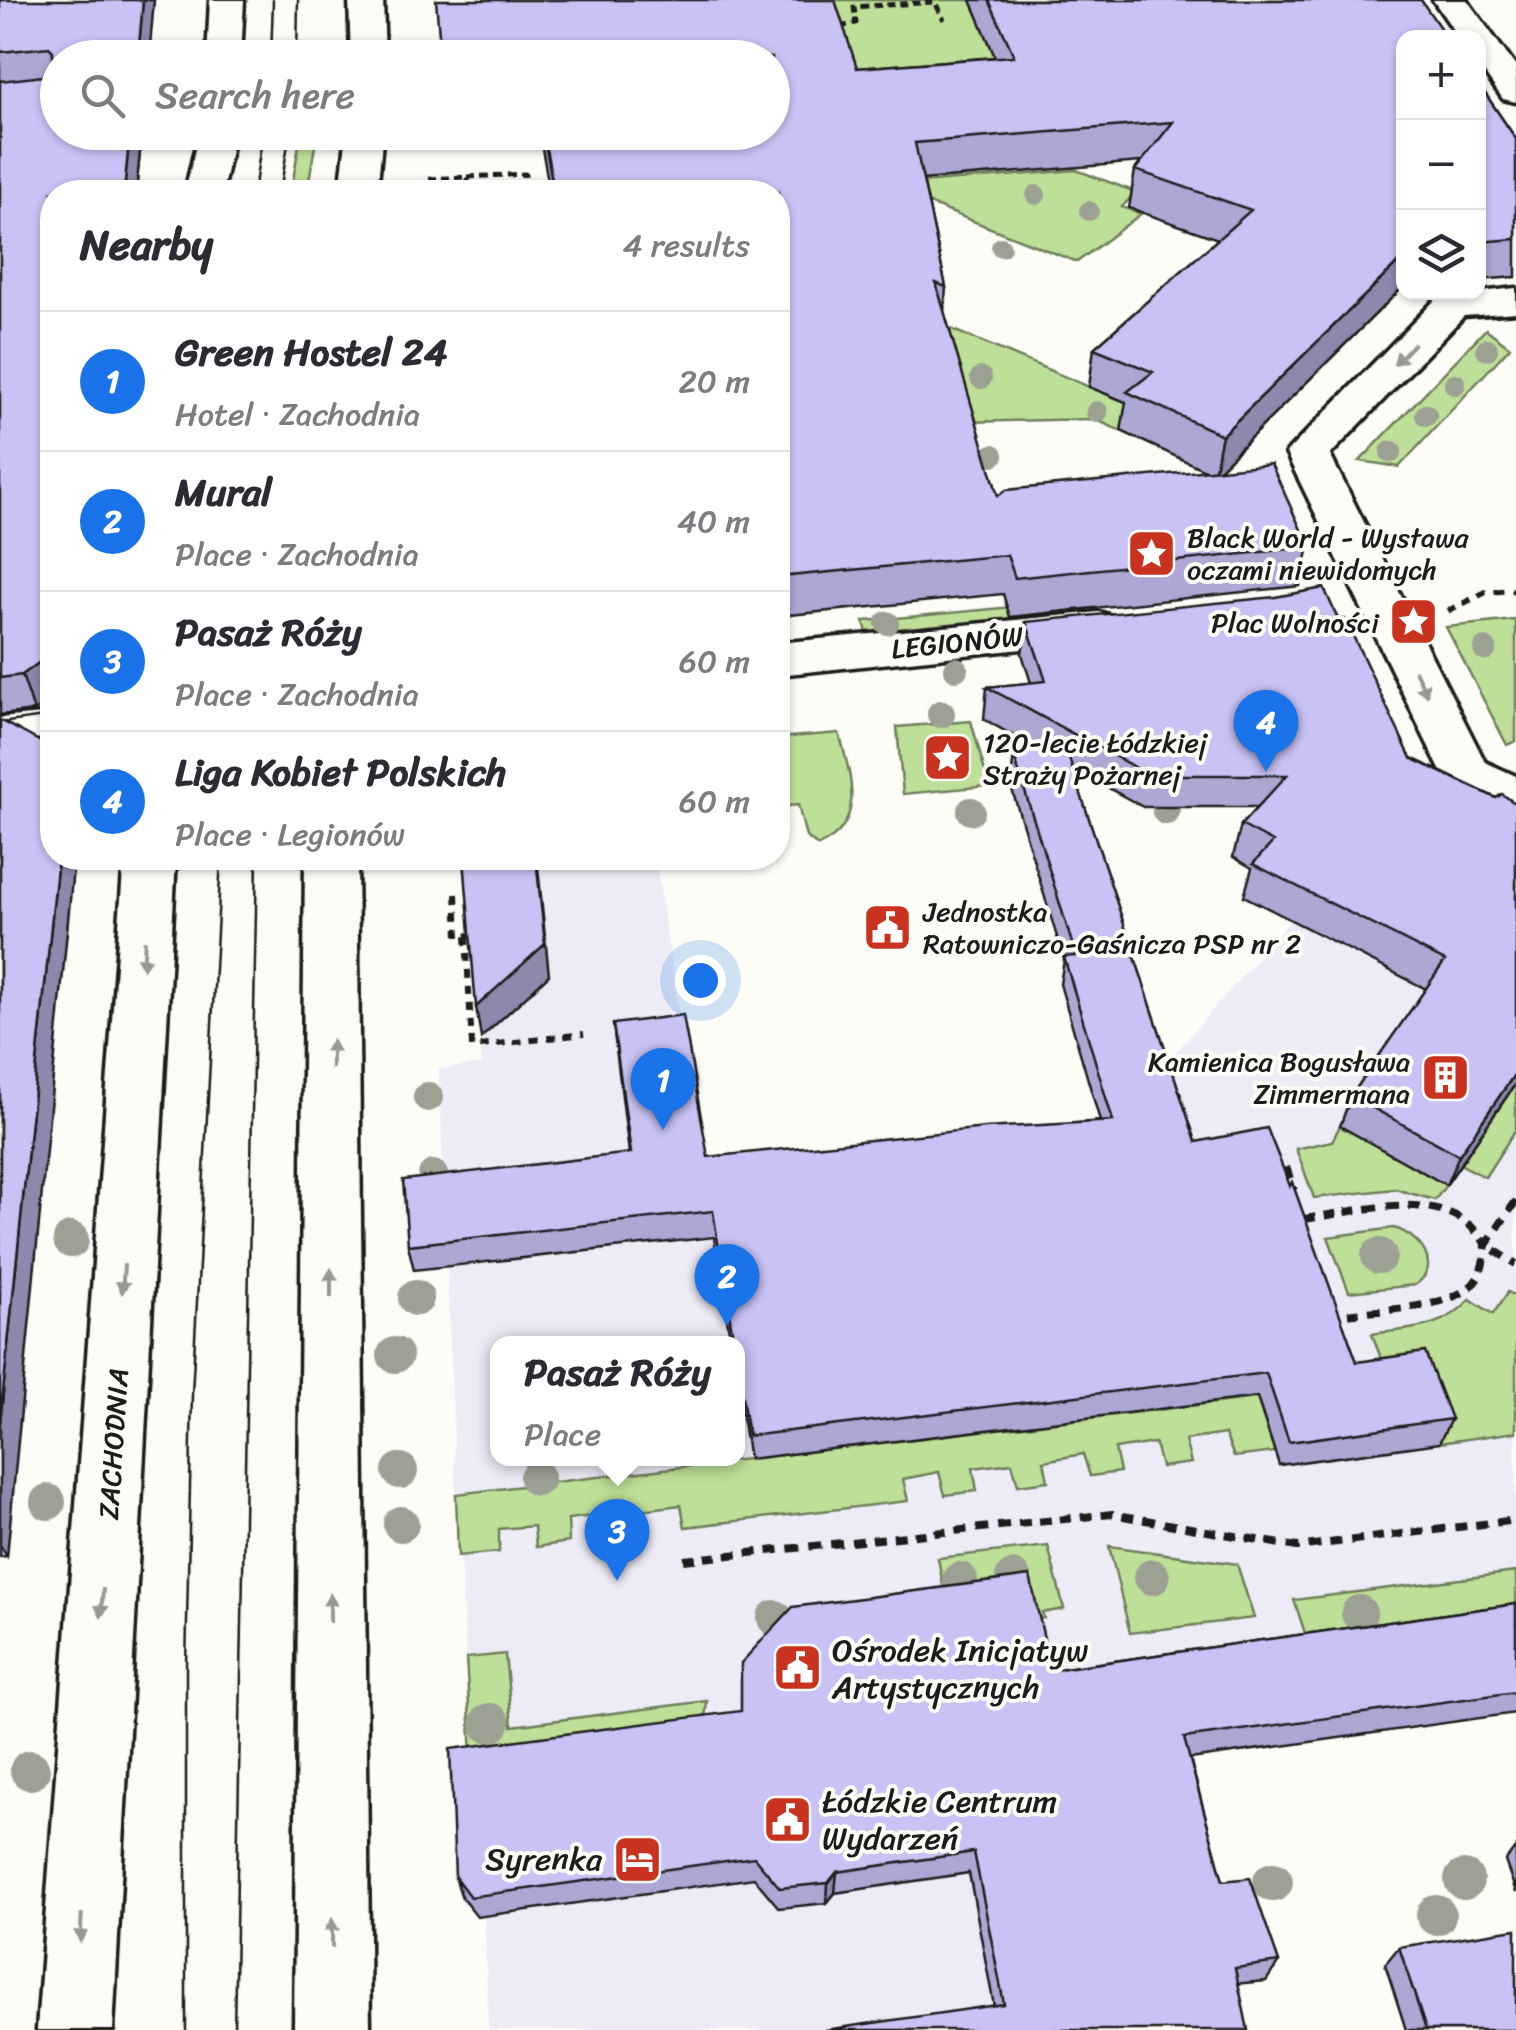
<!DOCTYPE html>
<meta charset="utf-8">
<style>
:root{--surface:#fff;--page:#f7f7f7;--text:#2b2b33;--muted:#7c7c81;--line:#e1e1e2;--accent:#1a73e8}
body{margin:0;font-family:Sriracha,sans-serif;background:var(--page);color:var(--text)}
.controls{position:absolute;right:30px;top:30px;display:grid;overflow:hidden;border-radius:20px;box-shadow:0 2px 8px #0004}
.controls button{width:90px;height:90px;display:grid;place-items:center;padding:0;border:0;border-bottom:2px solid var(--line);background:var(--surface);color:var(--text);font:50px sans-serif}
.you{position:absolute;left:700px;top:980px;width:35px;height:35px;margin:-25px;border:8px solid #fff;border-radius:50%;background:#1a73e8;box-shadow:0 0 0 15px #1a73e833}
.badge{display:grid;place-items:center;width:65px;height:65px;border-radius:50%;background:var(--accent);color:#fff;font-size:32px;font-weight:700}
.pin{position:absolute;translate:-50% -82px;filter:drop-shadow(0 2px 5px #0008)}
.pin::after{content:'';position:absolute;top:52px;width:35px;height:30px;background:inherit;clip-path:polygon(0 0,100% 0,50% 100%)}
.popup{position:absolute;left:490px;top:1336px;width:255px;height:130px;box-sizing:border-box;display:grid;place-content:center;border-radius:20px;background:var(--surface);filter:drop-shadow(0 2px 8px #0005);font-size:32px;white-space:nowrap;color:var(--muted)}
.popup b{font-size:38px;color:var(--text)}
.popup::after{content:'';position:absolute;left:50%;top:100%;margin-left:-20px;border:20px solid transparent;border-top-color:var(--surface)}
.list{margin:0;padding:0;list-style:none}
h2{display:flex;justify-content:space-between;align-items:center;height:130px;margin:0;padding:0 40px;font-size:42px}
h2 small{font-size:32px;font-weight:400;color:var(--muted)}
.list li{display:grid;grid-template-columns:65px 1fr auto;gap:30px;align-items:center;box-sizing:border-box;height:140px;padding:0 40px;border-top:2px solid var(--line)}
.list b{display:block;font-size:38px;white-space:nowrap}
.list p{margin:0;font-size:32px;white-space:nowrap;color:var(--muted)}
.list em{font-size:32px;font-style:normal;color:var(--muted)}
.icon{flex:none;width:55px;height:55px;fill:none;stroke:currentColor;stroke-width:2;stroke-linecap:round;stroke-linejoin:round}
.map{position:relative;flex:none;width:1516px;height:2030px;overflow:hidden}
.search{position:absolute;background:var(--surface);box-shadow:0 2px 8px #0004;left:40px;top:40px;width:750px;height:110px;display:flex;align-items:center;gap:25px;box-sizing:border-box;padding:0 35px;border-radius:55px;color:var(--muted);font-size:38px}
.panel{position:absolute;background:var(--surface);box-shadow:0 2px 8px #0004;left:40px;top:180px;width:750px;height:690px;border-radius:40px}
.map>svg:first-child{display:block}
.built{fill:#edebf6}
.green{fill:#bedf98;stroke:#6d7e5a;stroke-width:2.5}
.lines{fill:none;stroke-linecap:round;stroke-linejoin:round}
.minor-casing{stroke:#1c1c1c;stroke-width:7}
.major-casing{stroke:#1c1c1c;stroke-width:7}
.path-far2{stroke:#1c1c1c;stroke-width:5;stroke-dasharray:8 5;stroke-linecap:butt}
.path-far1{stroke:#1c1c1c;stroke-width:6;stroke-dasharray:9 8;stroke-linecap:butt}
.path{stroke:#1c1c1c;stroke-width:8;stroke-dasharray:12 9;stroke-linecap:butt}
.minor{fill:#fdfcf7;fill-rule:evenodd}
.major{fill:#fdfcf7;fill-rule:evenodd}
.tram{stroke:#1c1c1c;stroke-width:2.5}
.tree{fill:#9ca193}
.wall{fill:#ada7d3;stroke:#1c1c1c;stroke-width:2.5;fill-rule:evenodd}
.shaded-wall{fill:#8d88ac;stroke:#1c1c1c;stroke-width:2.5}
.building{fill:#c9c2f5;stroke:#1c1c1c;stroke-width:2.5}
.oneway{fill:#989794}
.labels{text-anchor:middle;stroke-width:8;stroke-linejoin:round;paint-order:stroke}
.poi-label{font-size:28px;fill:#1c1c1c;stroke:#fdfcf7;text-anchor:start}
.street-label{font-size:28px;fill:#1c1c1c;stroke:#fdfcf7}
.near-poi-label{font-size:32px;fill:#1c1c1c;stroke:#fdfcf7;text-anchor:start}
</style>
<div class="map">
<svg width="1516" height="2030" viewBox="0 0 1516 2030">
<rect width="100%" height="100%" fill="#fdfcf7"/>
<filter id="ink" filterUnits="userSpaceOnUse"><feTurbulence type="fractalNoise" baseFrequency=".01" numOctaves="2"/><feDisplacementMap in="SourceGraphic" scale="20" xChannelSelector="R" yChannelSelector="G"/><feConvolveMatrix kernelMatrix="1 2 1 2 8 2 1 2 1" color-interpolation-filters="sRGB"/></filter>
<g filter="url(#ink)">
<path class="built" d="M1381 816 1516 847V1627L1141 1679 1155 1999 943 2030H488L485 1922 457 1773 473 1770 456 1494 439 1069 482 1064 469 858H655L730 1343 497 1344V1458H737V1386L749 1459 1260 1396 1158 1073Z"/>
<path class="green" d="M823 0H971L980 20 1151 83 856 106Z
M301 133H317L316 140 307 192H291Z
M1076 170 1136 192 1122 207 1141 214 1077 262 884 186Z
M927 319 1142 409 1121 431 1094 419 961 422Z
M1486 329 1510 347 1399 467 1360 461Z
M1035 605 1039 616 867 633 864 621Z
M1516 620V741L1507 745 1446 627Z
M971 721 989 786 903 794 897 727Z
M839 733C850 773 868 825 818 846L806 837 798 805 778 807V738Z
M1516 1081V1129L1485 1177 1460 1164Z
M1340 1126 1446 1185 1435 1200 1395 1189 1314 1198 1296 1149 1332 1141Z
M1394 1228C1419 1235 1444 1266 1415 1285L1349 1292 1328 1237Z
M1508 1292 1516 1296V1432L1439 1443 1414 1377 1389 1380 1372 1334C1408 1329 1445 1329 1470 1299L1493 1314Z
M1257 1398 1275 1452 1234 1457 1225 1434 1185 1440 1191 1463 1161 1467 1155 1443 1115 1449 1120 1472 1090 1476 1083 1454 1044 1461 1048 1481 1018 1485 1012 1463 973 1468 977 1491 945 1495 939 1472 903 1479 908 1501 685 1527 681 1505 641 1510 644 1534 611 1538 608 1514 568 1519 569 1542 536 1547 534 1526 499 1529V1552L458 1556 456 1494Z
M1048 1546 1064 1609 1042 1613 1044 1618 1028 1621 948 1613 938 1558Z
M1109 1546 1237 1564 1254 1618 1130 1633Z
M1516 1572V1625L1312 1654 1294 1600Z
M505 1654 512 1726 707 1701 704 1728 473 1770 466 1658Z"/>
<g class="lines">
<defs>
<path id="minor" d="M1433 0H1467L1516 67V102L1503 99 1478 64V38H1459Z
M1516 288V312L1464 316 1330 455 1485 762 1516 776V815L1448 786 1286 453 1438 297Z
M1099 612 1116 617 1122 628 1116 639 778 675V643Z
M52 713V747L0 752V718Z"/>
<path id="major" d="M210 0H244L241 58H207Z
M349 0H383L385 58H351Z
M199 132H235L222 192H185Z
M347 132H383L377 192H340Z
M124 858H176L113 2030H37Z
M305 858H357L370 2030H294Z"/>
</defs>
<use href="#minor" class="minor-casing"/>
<use href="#major" class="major-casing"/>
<path class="path-far2" d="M840 27 856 23 854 7 935 2 944 20
M468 177 469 192
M429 179 525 174 527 192"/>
<path class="path-far1" d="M1448 611 1486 592 1516 590
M456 894 458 937 470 935
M466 936 472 1047 584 1034"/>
<path class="path" d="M1286 1167 1294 1190
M1516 1201 1486 1245 1516 1264
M1304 1219C1363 1211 1450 1183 1486 1245 1484 1257 1483 1273 1474 1283 1451 1310 1372 1310 1337 1315
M684 1560 1112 1514 1297 1547 1516 1520"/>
<use href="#minor" class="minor"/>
<use href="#major" class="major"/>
<path class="tram" d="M271 58 273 0
M297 58 298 0
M254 192 263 132
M280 192 290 132
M0 723 52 716
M0 745 52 738
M186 2030V1667L192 1394 221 858
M234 2030 257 858"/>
</g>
<g class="tree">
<circle cx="1036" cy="195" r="10"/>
<circle cx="1089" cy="211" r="10"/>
<circle cx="1001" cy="247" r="10"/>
<circle cx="1487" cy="349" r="11"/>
<circle cx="981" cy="378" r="11"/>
<circle cx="1455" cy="384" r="11"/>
<circle cx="1097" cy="412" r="11"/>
<circle cx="1426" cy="415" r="11"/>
<circle cx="1391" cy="452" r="11"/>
<circle cx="993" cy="455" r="11"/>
<circle cx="887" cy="623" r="12"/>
<circle cx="1485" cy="649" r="12"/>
<circle cx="956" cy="669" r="12"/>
<circle cx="941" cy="714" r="14"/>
<circle cx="971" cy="811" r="14"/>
<circle cx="1166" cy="811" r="14"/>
<circle cx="428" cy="1097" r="15"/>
<circle cx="433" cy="1175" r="15"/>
<circle cx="71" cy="1240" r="18"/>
<circle cx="1379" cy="1256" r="18"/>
<circle cx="416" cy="1298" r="18"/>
<circle cx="395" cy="1355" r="18"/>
<circle cx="400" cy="1471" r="18"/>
<circle cx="537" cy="1478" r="18"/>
<circle cx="48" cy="1502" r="18"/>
<circle cx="401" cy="1524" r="18"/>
<circle cx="1152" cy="1577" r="18"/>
<circle cx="1013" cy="1578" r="18"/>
<circle cx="960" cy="1580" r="18"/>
<circle cx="1359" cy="1613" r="18"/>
<circle cx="775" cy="1618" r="18"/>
<circle cx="490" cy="1723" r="20"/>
<circle cx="30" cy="1770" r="20"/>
<circle cx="1464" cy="1880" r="20"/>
<circle cx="1273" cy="1882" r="20"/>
<circle cx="1436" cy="1915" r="20"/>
</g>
<path class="wall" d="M0 0 142 132 136 192H52V698L34 711 0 715Z
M971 0H1421L1404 38V286L1219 469 1309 547 1300 586 1010 617 1003 594 778 616V192H550L539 132H772L857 68 995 57ZM1141 162 1135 170 1129 208 1218 239 1094 348 1089 387 1126 402 1121 431 1207 471 998 496 944 312 946 287 923 180Z
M1478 83 1516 139V277L1478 280Z
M1338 619 1411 758 1496 798 1516 804V1083L1446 1185 1340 1126 1351 1096 1426 989 1244 896 1252 868 1233 857 1241 825 1257 807H1143L1072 768 1196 1142 1357 1362 1451 1419 1439 1443 1279 1465 1257 1397 749 1459 737 1385V1344H731L714 1237 414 1270 408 1245 629 1153 613 1024 708 1157 1100 1121 1060 984 1064 960 1010 783 1014 756 1036 749 984 719 987 687 1031 683 1022 654 1026 622Z
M0 720 7 1556 0 1557Z
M1516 1604V1713L1190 1759 1223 1881 1279 1962 1266 1981 994 2006 969 1873 835 1893 827 1903 779 1908 754 1878 477 1917 462 1898 455 1877 1051 1670Z
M1516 1847V1892L1505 1861Z
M1399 1947 1516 2030H1406L1385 1964Z"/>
<path class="shaded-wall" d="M143 0H154L149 58H138Z
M130 132H142L136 192H124Z
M1404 257V286L1214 474 1222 435Z
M52 653V698L34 711 22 675Z
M58 858H74L7 1556 0 1545V1422Z
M537 858 549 975 481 1038 476 1007Z
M1516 1072V1083L1446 1185 1459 1155Z
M837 1872 835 1893 827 1903 828 1883Z"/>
<path class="building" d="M0 0H143L138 58H58V132H130L124 192H52V653L22 675 0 678V81L52 75 53 51 49 47 0 52Z
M436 0H835L857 68 1014 56 989 0H1421L1447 38H1404V257L1222 435 1127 392 1153 372 1094 348 1251 210 1135 170 1173 122 915 143 946 287 936 283 998 496 1006 490 1271 464 1309 547 1015 578 1007 555 778 577V192H554L543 132H772V58H441Z
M1478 83 1516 139V239L1478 242Z
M1324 588 1338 619H1345L1411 758 1496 798 1502 794 1516 804V1072L1459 1155 1351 1096 1445 961 1253 864 1273 842 1241 825 1287 775H1149L987 687 1046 681 1026 622 1275 597Z
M0 720 52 748V858H58L0 1422Z
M1063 740 1196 1142 1267 1128 1290 1186 1292 1182 1357 1362 1425 1352 1451 1419 1289 1442 1266 1373 748 1436 737 1363V1344H734L713 1211 408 1245 403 1180 631 1153 613 1024 683 1015 708 1157 985 1128 1113 1121 1064 957 1076 956 1014 756Z
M466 858H536L545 944 476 1007 464 859Z
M1030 1576 1051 1670 1516 1604V1692L1184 1738 1223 1881 1250 1878 1279 1962 1235 1968 1248 2030H825L1004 2004 974 1852 837 1872 828 1883 780 1888 754 1857 470 1897 455 1877 450 1749 741 1711V1663L793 1607Z
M1516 1929V2030H1426L1399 1947Z"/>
<defs><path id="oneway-solid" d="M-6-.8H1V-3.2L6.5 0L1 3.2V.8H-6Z" transform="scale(2.5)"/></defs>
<g class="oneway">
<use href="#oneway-solid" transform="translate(1404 354) rotate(134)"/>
<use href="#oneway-solid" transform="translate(1421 683) rotate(64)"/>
<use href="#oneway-solid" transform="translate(144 955) rotate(93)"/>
<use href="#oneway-solid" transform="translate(332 1054) rotate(-89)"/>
<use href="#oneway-solid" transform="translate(123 1279) rotate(94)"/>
<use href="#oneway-solid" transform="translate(331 1283) rotate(-90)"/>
<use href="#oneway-solid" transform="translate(102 1603) rotate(94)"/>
<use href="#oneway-solid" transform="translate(330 1608) rotate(-90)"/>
<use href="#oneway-solid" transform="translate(81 1928) rotate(93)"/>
<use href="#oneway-solid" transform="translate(332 1933) rotate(-90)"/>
</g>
</g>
<defs>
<symbol id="sight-square" viewBox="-11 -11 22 22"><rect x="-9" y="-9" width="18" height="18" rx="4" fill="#c8321e" stroke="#fdfcf7"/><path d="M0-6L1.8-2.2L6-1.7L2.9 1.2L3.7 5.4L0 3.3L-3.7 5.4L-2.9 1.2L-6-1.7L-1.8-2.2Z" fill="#fff"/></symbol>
<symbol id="civic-square" viewBox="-11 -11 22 22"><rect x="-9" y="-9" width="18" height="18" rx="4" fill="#c8321e" stroke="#fdfcf7"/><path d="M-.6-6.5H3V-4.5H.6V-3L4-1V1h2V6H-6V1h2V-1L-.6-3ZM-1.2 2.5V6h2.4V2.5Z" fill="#fff"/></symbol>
<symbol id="building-square" viewBox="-11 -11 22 22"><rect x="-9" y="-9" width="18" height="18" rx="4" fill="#c8321e" stroke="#fdfcf7"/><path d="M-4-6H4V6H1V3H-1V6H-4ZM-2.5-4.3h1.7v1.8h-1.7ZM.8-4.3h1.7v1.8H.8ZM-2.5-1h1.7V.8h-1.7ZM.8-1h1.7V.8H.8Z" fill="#fff"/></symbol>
<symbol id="hotel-square" viewBox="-11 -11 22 22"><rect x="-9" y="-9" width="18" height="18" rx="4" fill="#c8321e" stroke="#fdfcf7"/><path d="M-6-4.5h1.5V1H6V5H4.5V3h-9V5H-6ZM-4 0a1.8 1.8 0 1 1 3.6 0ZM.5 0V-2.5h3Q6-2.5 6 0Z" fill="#fff"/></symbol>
</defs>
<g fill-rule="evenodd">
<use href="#sight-square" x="1124" y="526" width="55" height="55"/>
<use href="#sight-square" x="1386" y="594" width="55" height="55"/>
<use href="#sight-square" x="920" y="730" width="55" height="55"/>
<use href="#civic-square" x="860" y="900" width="55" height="55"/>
<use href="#building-square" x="1418" y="1050" width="55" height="55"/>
<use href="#civic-square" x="770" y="1640" width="55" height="55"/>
<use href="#civic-square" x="760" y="1792" width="55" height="55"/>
<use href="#hotel-square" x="610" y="1832" width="55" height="55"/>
</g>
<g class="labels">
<g class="poi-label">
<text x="1187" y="547">Black World - Wystawa<tspan x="1187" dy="32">oczami niewidomych</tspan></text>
<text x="1379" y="632" text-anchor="end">Plac Wolności</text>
<text x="983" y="752">120-lecie Łódzkiej<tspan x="983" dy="32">Straży Pożarnej</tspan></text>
<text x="923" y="921">Jednostka<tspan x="923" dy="32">Ratowniczo-Gaśnicza PSP nr 2</tspan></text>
<text x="1410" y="1071" text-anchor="end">Kamienica Bogusława<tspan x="1410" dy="32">Zimmermana</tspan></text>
</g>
<g class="street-label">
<text transform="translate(957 642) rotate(-6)" y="10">LEGIONÓW</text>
<text transform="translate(113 1444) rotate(-86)" y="10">ZACHODNIA</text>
</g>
<g class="near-poi-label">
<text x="832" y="1661">Ośrodek Inicjatyw<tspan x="832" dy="37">Artystycznych</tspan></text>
<text x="822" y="1812">Łódzkie Centrum<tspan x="822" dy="37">Wydarzeń</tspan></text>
<text x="602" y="1870" text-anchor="end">Syrenka</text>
</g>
</g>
</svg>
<div class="controls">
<button>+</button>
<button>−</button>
<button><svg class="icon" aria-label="layers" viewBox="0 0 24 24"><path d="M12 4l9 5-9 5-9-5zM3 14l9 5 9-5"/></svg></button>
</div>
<div class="you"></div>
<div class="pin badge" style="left:663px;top:1130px">1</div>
<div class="pin badge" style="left:727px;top:1326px">2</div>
<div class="pin badge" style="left:617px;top:1581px">3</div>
<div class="popup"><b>Pasaż Róży</b>Place</div>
<div class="pin badge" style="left:1266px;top:772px">4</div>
<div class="search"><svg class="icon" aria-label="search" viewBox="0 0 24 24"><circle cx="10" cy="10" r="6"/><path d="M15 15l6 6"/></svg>Search here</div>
<section class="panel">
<h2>Nearby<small>4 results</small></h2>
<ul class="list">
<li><span class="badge">1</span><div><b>Green Hostel 24</b><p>Hotel · Zachodnia</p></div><em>20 m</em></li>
<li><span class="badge">2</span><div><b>Mural</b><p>Place · Zachodnia</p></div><em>40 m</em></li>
<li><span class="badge">3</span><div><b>Pasaż Róży</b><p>Place · Zachodnia</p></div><em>60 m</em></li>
<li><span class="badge">4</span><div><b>Liga Kobiet Polskich</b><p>Place · Legionów</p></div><em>60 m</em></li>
</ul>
</section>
</div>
